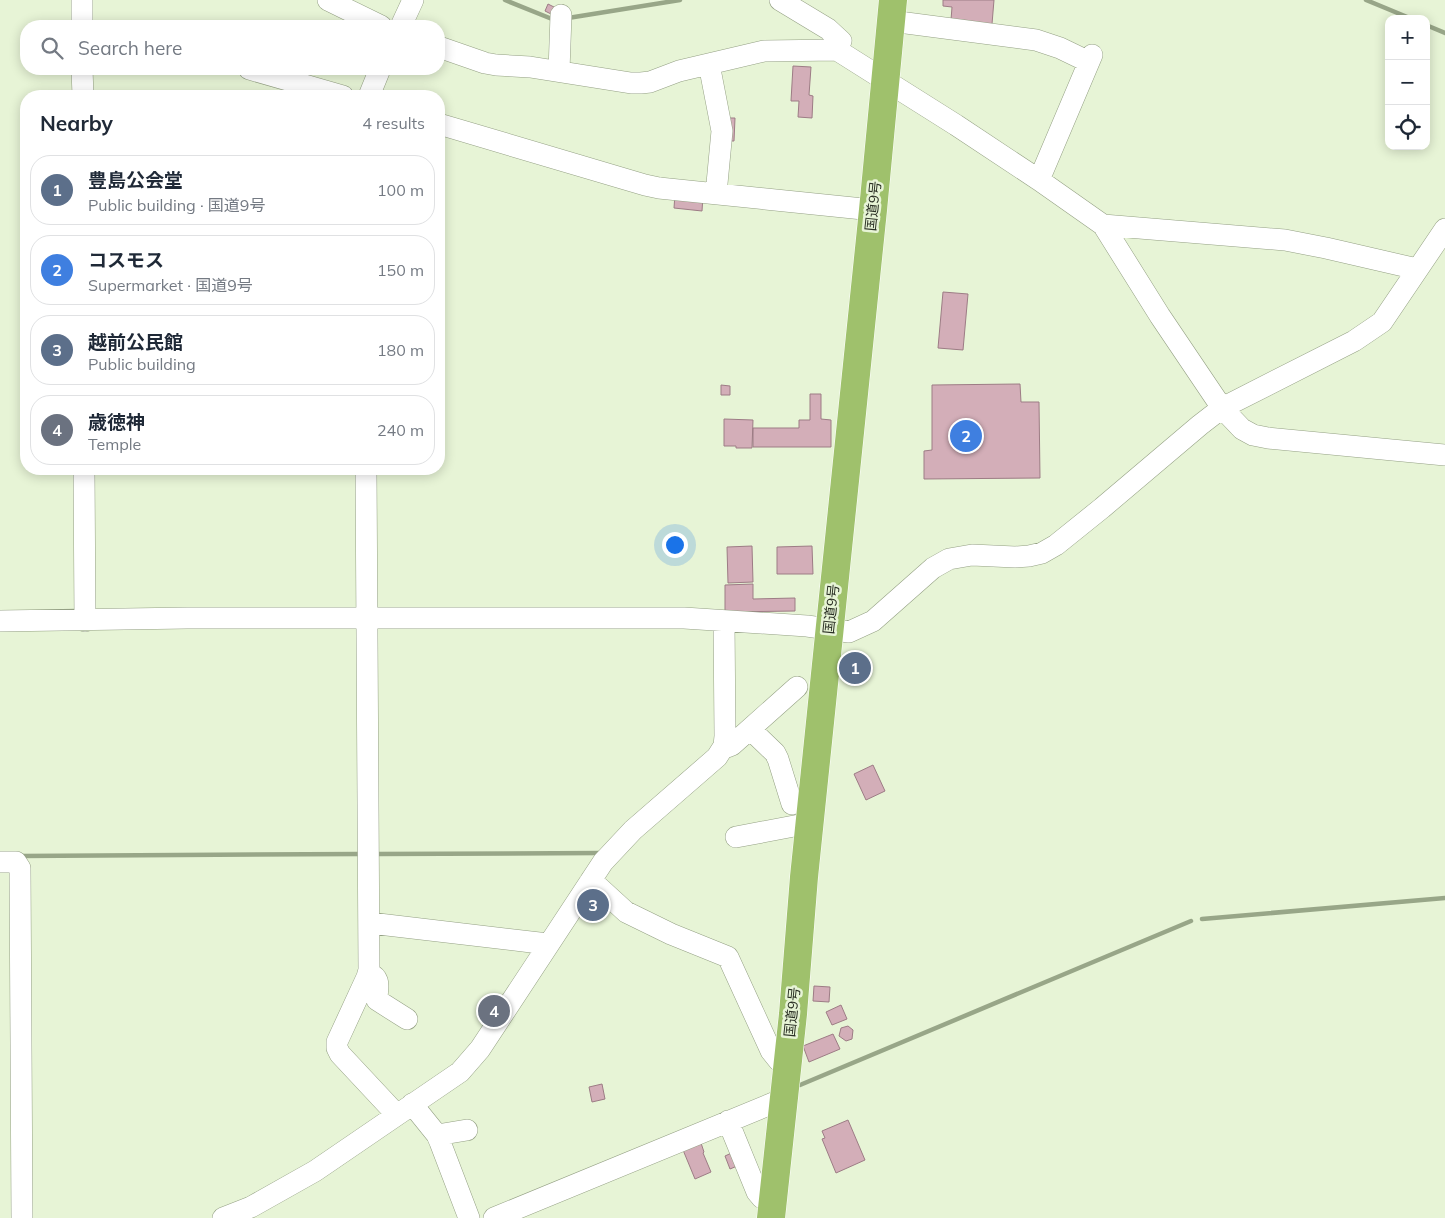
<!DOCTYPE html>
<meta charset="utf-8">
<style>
:root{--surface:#fff;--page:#f2f2f3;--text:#1f2937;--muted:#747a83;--line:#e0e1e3;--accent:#111827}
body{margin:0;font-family:Mulish,"Noto Sans JP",sans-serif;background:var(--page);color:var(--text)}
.controls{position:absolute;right:15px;top:15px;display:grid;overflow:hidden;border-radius:10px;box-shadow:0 2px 12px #0003}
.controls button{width:45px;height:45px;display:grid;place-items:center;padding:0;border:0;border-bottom:1px solid var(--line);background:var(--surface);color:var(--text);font:25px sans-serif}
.you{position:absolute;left:674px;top:544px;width:18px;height:18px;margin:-12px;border:4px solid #fff;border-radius:50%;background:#1a73e8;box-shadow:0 0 0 8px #1a73e833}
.badge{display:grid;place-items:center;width:32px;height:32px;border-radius:50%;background:var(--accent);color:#fff;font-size:16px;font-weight:700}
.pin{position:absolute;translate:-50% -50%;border:2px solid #fff;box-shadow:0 1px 5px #0006}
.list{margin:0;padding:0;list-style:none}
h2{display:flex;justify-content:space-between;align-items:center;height:65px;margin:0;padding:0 20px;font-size:21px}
h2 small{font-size:16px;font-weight:400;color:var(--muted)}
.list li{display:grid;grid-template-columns:32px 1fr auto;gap:15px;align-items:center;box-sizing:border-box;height:70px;margin:0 10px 10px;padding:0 10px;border:1px solid var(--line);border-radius:20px}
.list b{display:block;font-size:19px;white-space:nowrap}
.list p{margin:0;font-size:16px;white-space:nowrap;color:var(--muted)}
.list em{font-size:16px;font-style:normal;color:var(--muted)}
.icon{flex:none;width:28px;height:28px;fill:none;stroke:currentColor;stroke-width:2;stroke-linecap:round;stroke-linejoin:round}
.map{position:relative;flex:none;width:1445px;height:1218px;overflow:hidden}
.search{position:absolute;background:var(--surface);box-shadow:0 2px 12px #0003;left:20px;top:20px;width:425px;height:55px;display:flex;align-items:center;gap:12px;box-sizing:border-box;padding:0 18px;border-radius:20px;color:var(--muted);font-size:19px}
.panel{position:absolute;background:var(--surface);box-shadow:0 2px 12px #0003;left:20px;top:90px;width:425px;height:385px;border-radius:20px}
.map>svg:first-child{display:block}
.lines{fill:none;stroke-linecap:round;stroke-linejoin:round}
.stream{stroke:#98a688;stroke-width:4.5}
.building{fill:#d3aeb8;stroke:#9d7c85}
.minor-casing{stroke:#94a084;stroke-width:22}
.highway-casing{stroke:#fff;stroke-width:29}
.minor{stroke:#fff;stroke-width:21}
.highway{stroke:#9fc16c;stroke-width:28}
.labels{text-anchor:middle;stroke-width:5;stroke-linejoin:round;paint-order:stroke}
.street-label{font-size:14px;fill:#2b3025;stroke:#e7f4d6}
</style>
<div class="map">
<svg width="1445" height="1218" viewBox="0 0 1445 1218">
<rect width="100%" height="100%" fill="#e7f4d6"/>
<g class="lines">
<path class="stream" d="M505 0 552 19
M1366 0 1412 19
M568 18 680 0
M1426 25 1445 33
M377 854 601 853
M21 856 359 854
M1202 919 1445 898
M800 1085 1191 921"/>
</g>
<path class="building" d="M943 0H994L992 24 951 20 952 7 943 6Z
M548 4 558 9 555 16 545 11Z
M793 66 811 67 809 95 813 96 812 118 798 117 799 101H791Z
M724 118H735L734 141H723Z
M675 194 703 196 702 211 674 208Z
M943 292 968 294 963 350 938 348Z
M1020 384 1021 402H1039L1040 478 924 479V451L932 450V385Z
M721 385 730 386V395H721Z
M810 394H821V419L831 420V447H753V428H799V420H810Z
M724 419 753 420 752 448H736V446H724Z
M752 546 753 582 728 583 727 547Z
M812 546 813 574H777V547Z
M753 584V599L795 598V611L725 612V585Z
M852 655 867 673 857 681 843 663Z
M873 765 885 791 866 800 854 774Z
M598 892 606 900 589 917 581 909Z
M814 986 830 987 829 1002 813 1001Z
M841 1005 847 1019 832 1025 826 1012Z
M848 1026 853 1030 852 1039 846 1041 839 1036 841 1028Z
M833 1034 840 1049 809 1062 803 1046Z
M602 1084 605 1099 592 1102 589 1087Z
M848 1120 865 1160 836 1173 822 1139 825 1138 822 1131Z
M701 1143 704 1152 703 1153 711 1172 695 1179 683 1150Z
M736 1151 742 1164 730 1169 725 1156Z"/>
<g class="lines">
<defs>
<path id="minor" d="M82 0V26
M328 0 381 26
M780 0 828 29 841 41 837 50
M891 21 1036 40 1060 48 1089 62
M401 26 413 0
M439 47 485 63 496 65 530 67 631 83H641L650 82 679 71 764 51 837 50 956 125 1039 180 1103 225 1160 316 1222 408 1242 429 1253 435 1268 438 1445 455
M709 64 722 131 716 194
M82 69 83 96
M249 69 343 96
M559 71 561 15
M369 96 380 69
M439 124 645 185 659 188 873 210
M1039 180 1092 55
M1103 225 1285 240 1326 248 1417 269
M84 469 85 621
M366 469 369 970 367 977 337 1042V1048L340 1054 397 1115
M0 621 187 618H684L807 626 849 632 873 621 933 568 949 559 972 555 1015 557 1029 556 1042 553 1056 545 1102 508 1200 425 1222 408 1354 341 1382 322 1445 229
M750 729 775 753 778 759 792 804
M724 746 727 747 732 745 797 687
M736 837 810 823
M0 862H16L20 868 22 1218
M591 880 626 912 671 934 728 957 771 1051 779 1061 787 1063
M370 923 548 944
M369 973C382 979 377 987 377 1000L407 1019
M412 1104 437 1135 440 1142 469 1218
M728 1121 757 1192 762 1198 773 1200
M437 1135 467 1130
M223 1218 251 1207 315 1171 460 1072 480 1049 603 862 633 830 717 757 724 746 725 736 724 621
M494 1218 783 1099"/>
<path id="highway" d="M771 1218 793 1014 804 877 873 210 893 0"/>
</defs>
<use href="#minor" class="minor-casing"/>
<use href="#highway" class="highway-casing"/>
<use href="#minor" class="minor"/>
<use href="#highway" class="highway"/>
</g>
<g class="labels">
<g class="street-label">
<text transform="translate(873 206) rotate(-84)" y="5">国道9号</text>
<text transform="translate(831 609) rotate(-84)" y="5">国道9号</text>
<text transform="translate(792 1012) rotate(-84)" y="5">国道9号</text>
</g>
</g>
</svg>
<div class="controls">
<button>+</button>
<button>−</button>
<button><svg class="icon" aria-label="locate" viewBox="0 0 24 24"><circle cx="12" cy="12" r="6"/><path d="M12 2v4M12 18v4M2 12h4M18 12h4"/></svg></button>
</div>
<div class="you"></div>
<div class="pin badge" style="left:855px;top:668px;background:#5c6f8a">1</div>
<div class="pin badge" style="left:966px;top:436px;background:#3f7fe0">2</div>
<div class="pin badge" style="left:593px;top:905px;background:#5c6f8a">3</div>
<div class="pin badge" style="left:494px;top:1011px;background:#6b7280">4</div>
<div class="search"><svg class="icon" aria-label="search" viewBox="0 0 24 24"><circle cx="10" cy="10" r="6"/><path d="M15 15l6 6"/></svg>Search here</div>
<section class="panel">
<h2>Nearby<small>4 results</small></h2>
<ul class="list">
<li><span class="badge" style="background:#5c6f8a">1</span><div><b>豊島公会堂</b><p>Public building · 国道9号</p></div><em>100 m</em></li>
<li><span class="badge" style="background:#3f7fe0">2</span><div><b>コスモス</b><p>Supermarket · 国道9号</p></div><em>150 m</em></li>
<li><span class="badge" style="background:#5c6f8a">3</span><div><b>越前公民館</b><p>Public building</p></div><em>180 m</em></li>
<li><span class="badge" style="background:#6b7280">4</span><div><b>歳徳神</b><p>Temple</p></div><em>240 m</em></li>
</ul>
</section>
</div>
